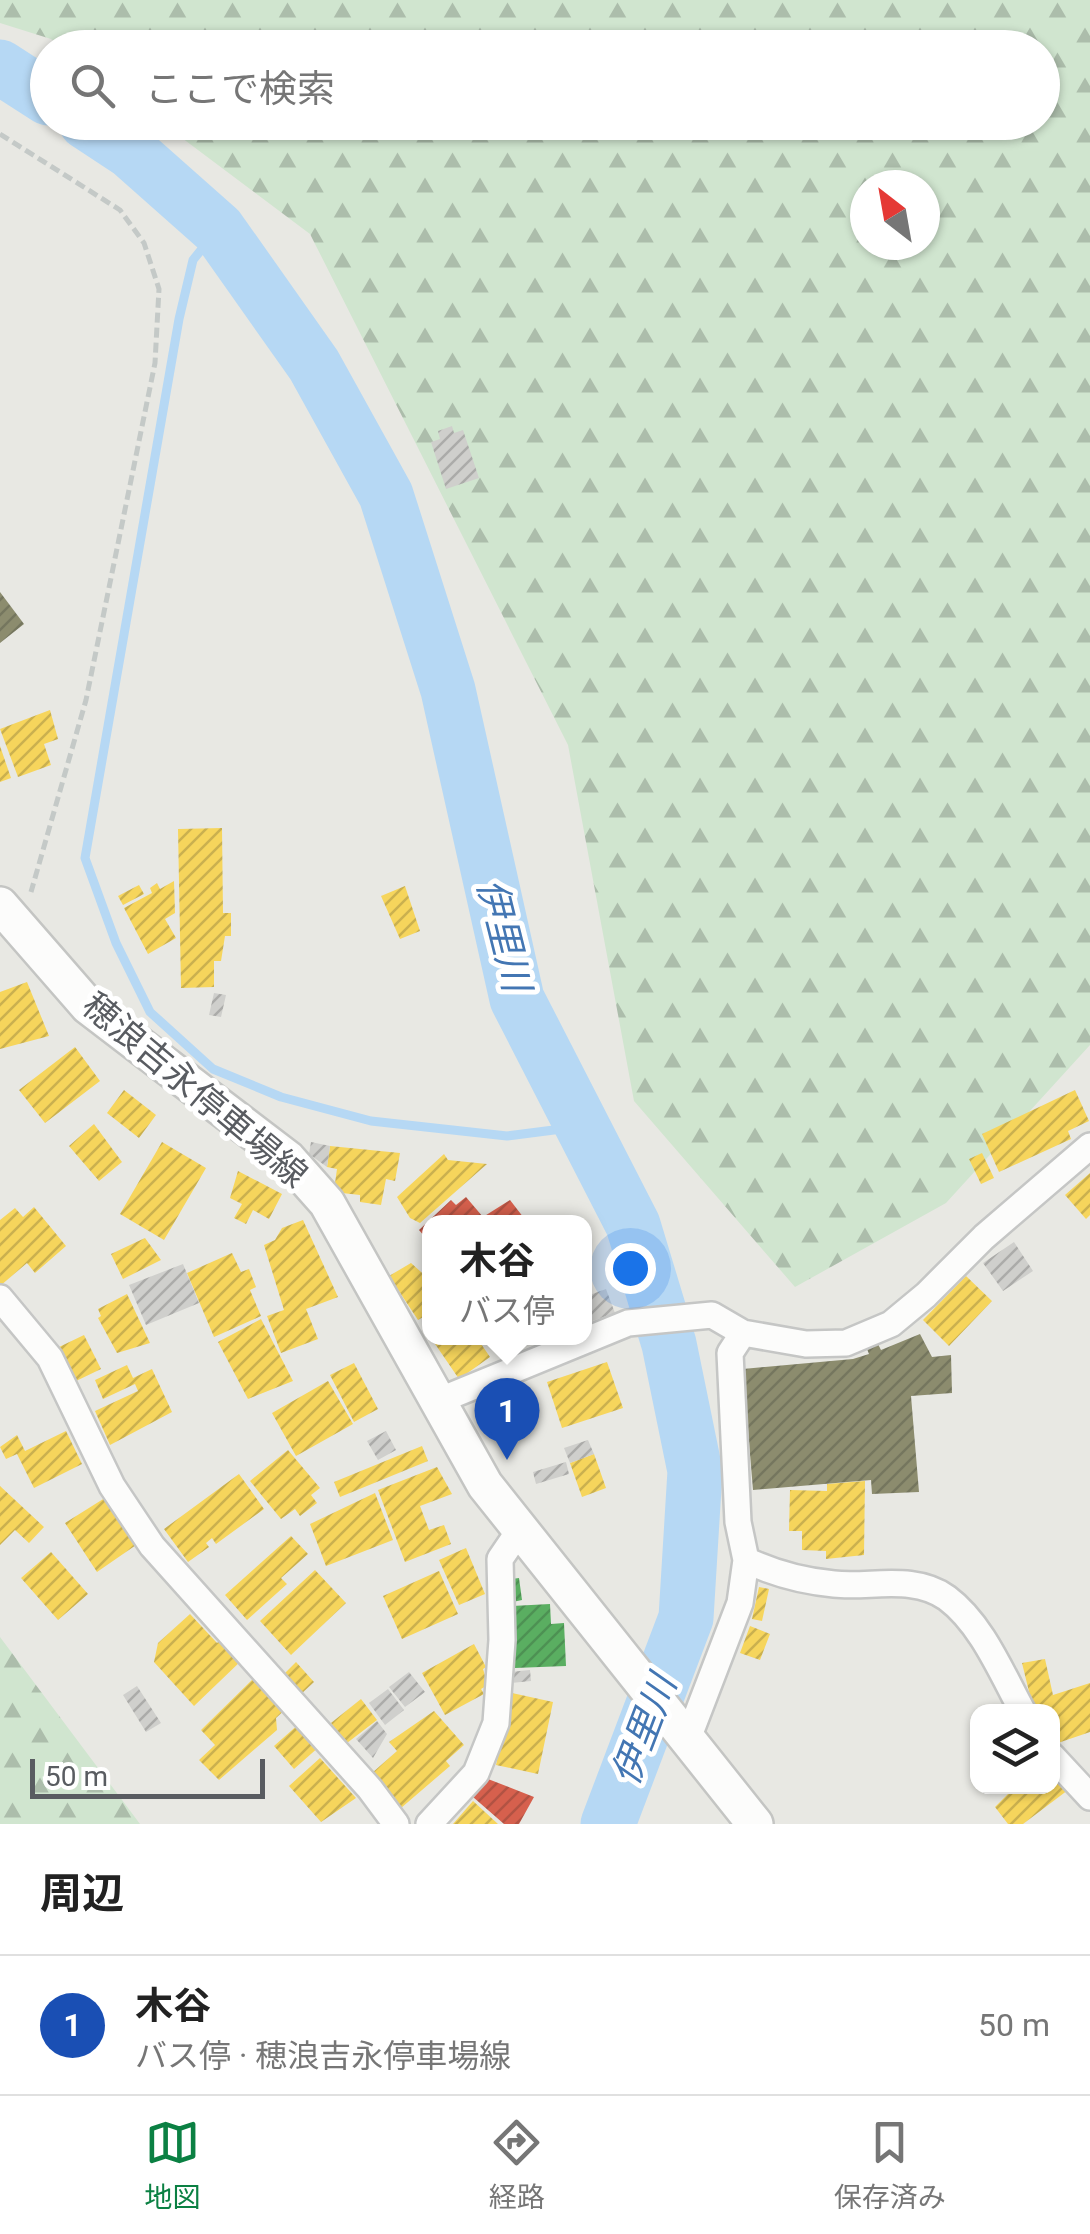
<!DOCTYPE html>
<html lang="ja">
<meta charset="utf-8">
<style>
:root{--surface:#fff;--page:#f6f6f6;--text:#222;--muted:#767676;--line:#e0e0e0;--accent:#0b8043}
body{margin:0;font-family:Roboto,"Noto Sans JP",sans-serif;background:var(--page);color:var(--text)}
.controls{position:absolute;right:30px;bottom:30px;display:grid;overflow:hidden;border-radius:20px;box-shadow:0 2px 8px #0004}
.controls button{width:90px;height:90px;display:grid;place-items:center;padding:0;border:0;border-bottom:2px solid var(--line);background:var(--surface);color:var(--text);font:50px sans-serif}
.compass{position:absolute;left:850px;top:170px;width:90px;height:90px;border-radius:50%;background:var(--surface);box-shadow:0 2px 8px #0004;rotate:329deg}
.scale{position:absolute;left:30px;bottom:25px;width:235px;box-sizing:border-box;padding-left:10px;border:5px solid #595c61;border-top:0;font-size:28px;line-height:35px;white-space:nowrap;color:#595c61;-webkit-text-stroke:8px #fff;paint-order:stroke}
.you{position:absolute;left:630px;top:1268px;width:35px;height:35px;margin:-25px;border:8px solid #fff;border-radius:50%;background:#1a73e8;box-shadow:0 0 0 15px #1a73e833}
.badge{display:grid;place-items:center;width:65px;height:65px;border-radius:50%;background:var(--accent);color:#fff;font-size:32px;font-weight:700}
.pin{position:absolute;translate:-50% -82px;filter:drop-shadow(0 2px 5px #0008)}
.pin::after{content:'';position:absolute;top:52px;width:35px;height:30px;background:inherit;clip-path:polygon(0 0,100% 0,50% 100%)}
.popup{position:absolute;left:422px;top:1215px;width:170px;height:130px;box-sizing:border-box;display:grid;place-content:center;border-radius:20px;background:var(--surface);filter:drop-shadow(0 2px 8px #0005);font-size:32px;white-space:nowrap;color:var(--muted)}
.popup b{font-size:38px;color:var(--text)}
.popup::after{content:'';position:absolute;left:50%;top:100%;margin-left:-20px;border:20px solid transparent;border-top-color:var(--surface)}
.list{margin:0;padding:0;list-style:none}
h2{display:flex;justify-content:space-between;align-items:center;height:130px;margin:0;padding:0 40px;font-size:42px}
h2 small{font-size:32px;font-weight:400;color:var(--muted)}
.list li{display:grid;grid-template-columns:65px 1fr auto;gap:30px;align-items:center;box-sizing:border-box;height:140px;padding:0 40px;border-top:2px solid var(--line)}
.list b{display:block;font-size:38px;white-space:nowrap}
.list p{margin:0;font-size:32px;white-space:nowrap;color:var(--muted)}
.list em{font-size:32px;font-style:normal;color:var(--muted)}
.icon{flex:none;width:55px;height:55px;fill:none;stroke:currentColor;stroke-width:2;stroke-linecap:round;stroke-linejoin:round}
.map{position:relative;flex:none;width:1090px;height:1824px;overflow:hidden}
.search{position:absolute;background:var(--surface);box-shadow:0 2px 8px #0004;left:30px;right:30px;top:30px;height:110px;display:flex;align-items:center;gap:25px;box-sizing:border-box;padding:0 35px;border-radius:55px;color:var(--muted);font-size:38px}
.sheet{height:270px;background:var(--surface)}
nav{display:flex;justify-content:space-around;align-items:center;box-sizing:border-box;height:140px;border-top:2px solid var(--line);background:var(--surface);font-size:28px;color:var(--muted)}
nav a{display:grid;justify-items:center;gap:5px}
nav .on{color:var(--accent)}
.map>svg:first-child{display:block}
.forest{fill:url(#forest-firs);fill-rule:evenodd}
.homes{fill:url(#homes-hatch)}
.shops{fill:url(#shops-hatch)}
.public{fill:url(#public-hatch)}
.industry{fill:url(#industry-hatch)}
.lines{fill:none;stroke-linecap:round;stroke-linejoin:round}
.stream{stroke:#b6d8f4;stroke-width:9}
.river{stroke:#b6d8f4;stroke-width:55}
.building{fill:url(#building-hatch)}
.street-casing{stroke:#c5c6c5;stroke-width:30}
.secondary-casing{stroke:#c4c5c3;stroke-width:40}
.path{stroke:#c4c9c7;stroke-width:5;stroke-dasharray:10 5;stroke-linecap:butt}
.street{stroke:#fcfcfb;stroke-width:25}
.secondary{stroke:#fcfcfb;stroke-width:35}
.labels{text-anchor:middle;stroke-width:10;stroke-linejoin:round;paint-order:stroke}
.street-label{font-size:35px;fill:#595c61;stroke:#fff}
.water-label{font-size:38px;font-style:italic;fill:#4376b3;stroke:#fff}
</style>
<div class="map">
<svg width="1090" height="1824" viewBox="0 0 1090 1824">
<defs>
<pattern id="forest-firs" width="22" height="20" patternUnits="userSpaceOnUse" patternTransform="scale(2.5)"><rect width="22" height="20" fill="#d0e5cf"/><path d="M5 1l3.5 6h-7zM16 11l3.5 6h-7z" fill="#acbdab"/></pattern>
<pattern id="homes-hatch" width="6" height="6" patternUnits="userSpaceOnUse" patternTransform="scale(2.5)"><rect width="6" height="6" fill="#f6d55c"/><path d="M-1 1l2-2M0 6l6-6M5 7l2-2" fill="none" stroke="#cab04f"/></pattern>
<pattern id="shops-hatch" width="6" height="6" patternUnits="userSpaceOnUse" patternTransform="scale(2.5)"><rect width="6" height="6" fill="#d6604d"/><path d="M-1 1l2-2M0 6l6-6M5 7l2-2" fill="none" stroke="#b15243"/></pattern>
<pattern id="public-hatch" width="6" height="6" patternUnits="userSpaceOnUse" patternTransform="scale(2.5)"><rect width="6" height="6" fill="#5aae61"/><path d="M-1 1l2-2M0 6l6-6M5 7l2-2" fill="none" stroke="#4d9153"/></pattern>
<pattern id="industry-hatch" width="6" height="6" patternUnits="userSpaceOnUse" patternTransform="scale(2.5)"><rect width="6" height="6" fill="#8c8c6e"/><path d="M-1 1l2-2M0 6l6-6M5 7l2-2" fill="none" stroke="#75765e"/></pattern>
<pattern id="building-hatch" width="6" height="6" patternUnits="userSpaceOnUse" patternTransform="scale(2.5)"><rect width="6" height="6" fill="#cfcfcc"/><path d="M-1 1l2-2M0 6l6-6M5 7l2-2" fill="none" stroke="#ababa9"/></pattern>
</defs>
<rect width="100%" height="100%" fill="#e8e8e3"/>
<path class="forest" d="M0 0H1090V1045L946 1203 795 1287 634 1101 568 745 310 234 162 123 1042 122V48H62L51 39 0 23ZM865 185H925V245H865Z
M0 1637 140 1824H0Z"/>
<path class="homes" d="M50 710 58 739 44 744 51 765 18 777 0 729Z
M0 746 11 778 0 782Z
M222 828 223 913H231V936H225L221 961H214V987L181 988 178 829Z
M174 881 175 913 165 919 176 938 148 954 124 908 152 893 150 888 157 883 160 889Z
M139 885 144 894 123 905 118 896Z
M405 886 420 931 400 939 381 896Z
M27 982 49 1036 0 1049V992Z
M75 1047 100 1081 45 1123 19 1090Z
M124 1090 156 1115 139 1138 107 1113Z
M1075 1090 1089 1121 1068 1131 1071 1139 999 1172 982 1134Z
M94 1124 122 1162 99 1181 69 1146Z
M162 1142 206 1168 164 1240 120 1214Z
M330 1146 400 1153 395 1181 386 1179 381 1205 360 1202V1195L342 1193 335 1183 337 1169 327 1167Z
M982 1153 994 1178 981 1184 969 1159Z
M444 1154 448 1160 487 1164 420 1223 410 1218 397 1197Z
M238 1171 282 1194 269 1219 253 1210 246 1224 234 1218 242 1204 230 1198Z
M1090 1173V1215L1086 1219 1065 1195Z
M34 1207 66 1246 35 1273 27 1263 0 1286V1220L15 1208 23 1217Z
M303 1220 338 1297 306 1309 318 1339 281 1353 267 1316 284 1310 264 1245 275 1240 282 1228Z
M145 1238 161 1260 123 1279 111 1254Z
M232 1253 241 1272 249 1269 256 1287 250 1290 261 1316 214 1337 187 1273Z
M411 1263 430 1280V1313L418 1320 389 1276Z
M966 1276 992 1301 949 1346 923 1320Z
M127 1294 150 1343 117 1353 98 1318 101 1316 98 1309Z
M261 1319 293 1381 248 1399 218 1342Z
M84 1335 101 1369 74 1382 57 1348Z
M431 1338H477L490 1357 459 1379Z
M607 1362 623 1408 562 1428 547 1382Z
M354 1363 378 1409 354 1422 330 1375Z
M127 1365 133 1378 152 1369 172 1412 110 1445 95 1411 138 1391 135 1384 103 1399 95 1380Z
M328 1381 353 1424 296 1456 272 1413Z
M66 1431 82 1464 34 1488 17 1454 6 1459 0 1447 17 1435 25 1451Z
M422 1446 428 1461 340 1497 334 1482Z
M288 1450 320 1488 311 1495 317 1503 300 1516 295 1509 281 1519 250 1481Z
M594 1454 606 1488 582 1497 570 1463Z
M437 1467 452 1494 420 1506 429 1530 444 1525 451 1544 405 1562 378 1490Z
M239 1474 264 1509 216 1544 212 1538 206 1543 209 1547 188 1562 164 1529Z
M865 1481 864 1555 826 1559V1551L802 1550V1531H789L790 1490 827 1491V1484Z
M0 1486 44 1527 29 1543 15 1530 0 1545Z
M375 1493 393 1540 326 1566 310 1524Z
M108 1496 139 1543 97 1572 65 1523Z
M291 1536 308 1554 281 1578 287 1584 247 1620 225 1595Z
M466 1548 485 1594 459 1605 439 1560Z
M51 1552 88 1594 58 1620 21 1578Z
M315 1570 346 1603 291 1655 260 1621Z
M439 1571 458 1614 402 1639 383 1596Z
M759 1587 769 1589 762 1621 752 1619Z
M190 1614 217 1643 224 1637 243 1659 194 1706 154 1662 158 1643Z
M750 1626 770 1634 760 1660 740 1653Z
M474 1644 486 1667 483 1669 488 1685 481 1689 484 1694 445 1715 422 1673Z
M1045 1659 1053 1695 1090 1683V1732L1055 1744 1052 1712H1034L1022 1663Z
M296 1662 314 1682 300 1695 282 1676Z
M256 1676 288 1707 276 1718 277 1730 219 1780 199 1760 215 1745 201 1730Z
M512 1693 553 1702 538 1774 496 1765Z
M361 1699 377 1720 347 1743 331 1723Z
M434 1711 464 1745 446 1761 450 1766 401 1808 372 1773 397 1751 389 1742Z
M300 1723 320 1746 294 1769 274 1746Z
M320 1758 356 1798 321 1822 289 1786Z
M1052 1772 1068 1790 1023 1824H1008L995 1807 1016 1786H1052Z
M473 1801 498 1824H453Z"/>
<path class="shops" d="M466 1197 483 1217 510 1200 527 1222H430V1243L419 1230 451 1200 456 1205Z
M488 1779 534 1797 519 1824H504L473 1797Z"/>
<path class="public" d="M519 1578 522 1600 508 1603 504 1580Z
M550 1604 551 1624 564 1623 566 1666 515 1668 512 1606Z"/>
<path class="industry" d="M0 592 24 624 0 643Z
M920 1334 932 1357 951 1355 952 1393 911 1396 919 1492 872 1494 871 1480 753 1490 743 1369 853 1359 869 1354 867 1349 878 1344 881 1350Z"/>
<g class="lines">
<path class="stream" d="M218 229 193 260 179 319 85 858 116 943 150 1012 213 1069 281 1097 371 1121 507 1136 585 1126"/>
<path class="river" d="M0 67 48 98
M86 122 130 151 218 229 314 365 386 495 448 690 517 999 633 1225 669 1344 695 1471 686 1618 608 1824"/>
</g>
<path class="building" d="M452 426 454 433 463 430 479 478 446 489 431 442 440 439 438 431Z
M214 993 226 995 221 1017 209 1015Z
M311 1142 330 1146 327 1167 309 1154Z
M1014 1242 1033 1271 1003 1291 983 1263Z
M183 1264 199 1303 146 1325 129 1285Z
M606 1289 615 1313 584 1324V1297Z
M386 1431 396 1450 378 1460 367 1441Z
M588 1440 594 1454 570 1463 564 1448Z
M566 1462 569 1474 536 1484 533 1472Z
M530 1670 531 1681 511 1683 510 1672Z
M409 1672 425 1692 405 1707 389 1687Z
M137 1686 161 1723 146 1732 123 1695Z
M388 1689 404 1710 385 1725 369 1703Z
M377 1721 387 1734 373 1758 356 1739Z"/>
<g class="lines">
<defs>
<path id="street" d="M0 1298 50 1358 112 1486 152 1546 370 1789 396 1824
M743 1333 730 1353 738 1522 746 1560
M438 1401 628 1323 712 1315 743 1333 806 1344 846 1343 891 1324 926 1295 984 1237 1090 1146
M687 1741 740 1603 746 1560C775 1574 802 1581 834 1584 870 1588 914 1574 947 1598 982 1624 1002 1674 1023 1712
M1052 1756 1090 1797
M429 1824 476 1773 496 1723 502 1640 500 1559 519 1531"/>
<path id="secondary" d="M0 905 88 1006 288 1159 327 1203 485 1485 755 1824"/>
</defs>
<use href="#street" class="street-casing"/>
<use href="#secondary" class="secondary-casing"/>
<path class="path" d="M0 134 120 210 144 243 159 289 155 363 86 700 31 892"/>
<use href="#street" class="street"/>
<use href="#secondary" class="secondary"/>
</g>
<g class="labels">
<g class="street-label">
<text transform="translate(195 1090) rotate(40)" y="12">穂浪吉永停車場線</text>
</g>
<g class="water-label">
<text transform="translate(504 935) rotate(76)" y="13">伊里川</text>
<text transform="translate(644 1730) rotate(-69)" y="13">伊里川</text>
</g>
</g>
</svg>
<div class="controls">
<button><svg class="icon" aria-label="layers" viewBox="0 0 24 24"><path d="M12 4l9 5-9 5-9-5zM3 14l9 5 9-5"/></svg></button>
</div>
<svg class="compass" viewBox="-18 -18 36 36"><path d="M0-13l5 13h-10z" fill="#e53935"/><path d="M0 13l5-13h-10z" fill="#767676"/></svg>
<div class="scale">50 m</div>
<div class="you"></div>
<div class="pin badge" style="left:507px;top:1460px;background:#1a4fb4">1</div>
<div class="popup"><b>木谷</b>バス停</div>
<div class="search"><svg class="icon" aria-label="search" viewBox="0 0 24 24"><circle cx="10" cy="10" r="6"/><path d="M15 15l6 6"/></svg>ここで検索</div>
</div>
<section class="sheet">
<h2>周辺<small></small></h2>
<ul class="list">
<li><span class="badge" style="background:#1a4fb4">1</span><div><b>木谷</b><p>バス停 · 穂浪吉永停車場線</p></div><em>50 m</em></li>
</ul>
</section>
<nav>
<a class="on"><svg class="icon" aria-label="map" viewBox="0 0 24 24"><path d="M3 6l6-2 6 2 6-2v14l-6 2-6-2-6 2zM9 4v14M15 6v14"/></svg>地図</a>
<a><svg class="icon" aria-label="directions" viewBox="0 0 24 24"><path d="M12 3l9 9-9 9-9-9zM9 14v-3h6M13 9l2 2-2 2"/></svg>経路</a>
<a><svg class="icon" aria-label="saved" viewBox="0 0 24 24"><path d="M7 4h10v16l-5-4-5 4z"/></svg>保存済み</a>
</nav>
